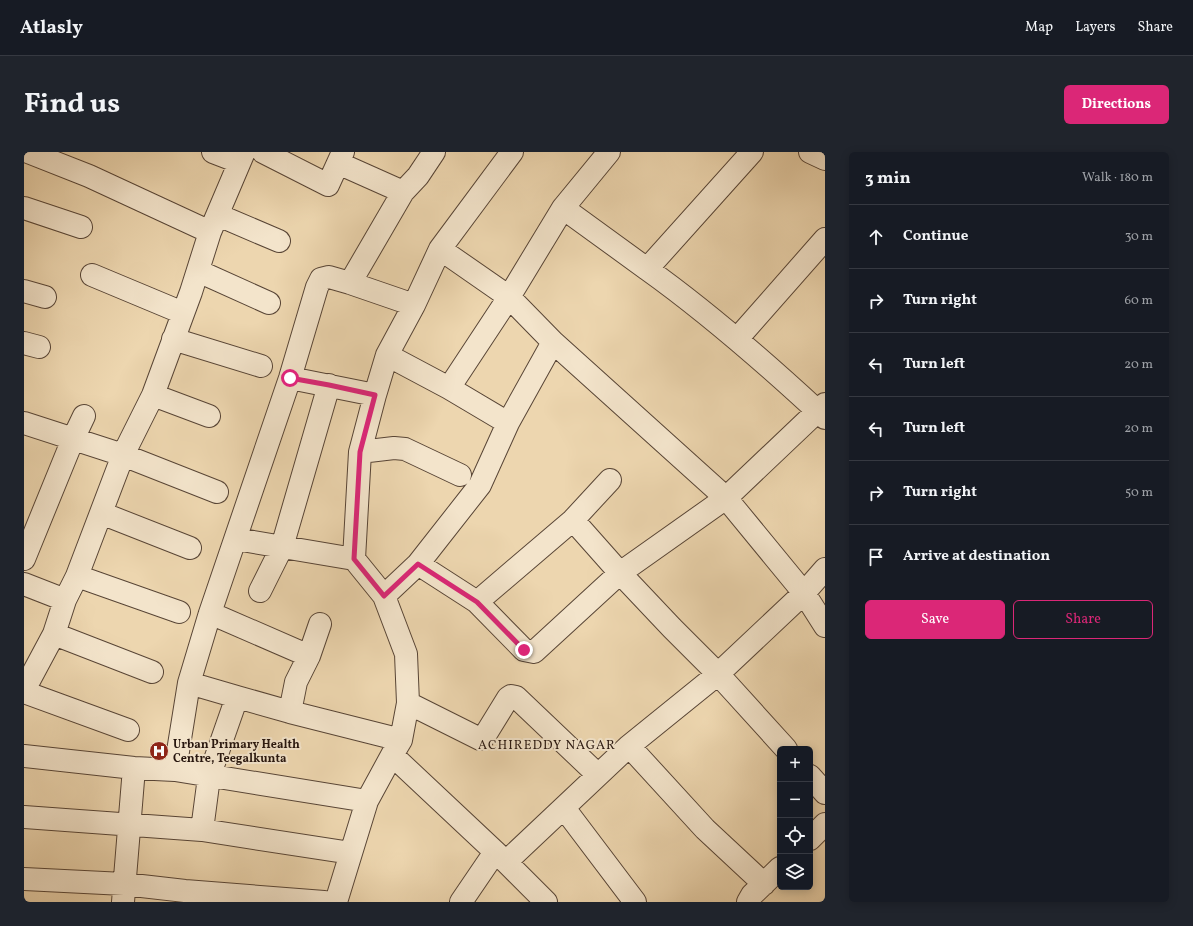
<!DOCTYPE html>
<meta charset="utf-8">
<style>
:root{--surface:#171b24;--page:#20242c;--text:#f1f3f6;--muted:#9ea1a6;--line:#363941;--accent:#db2777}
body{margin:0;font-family:Vollkorn,serif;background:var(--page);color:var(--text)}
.controls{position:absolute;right:12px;bottom:12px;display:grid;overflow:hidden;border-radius:6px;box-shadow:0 2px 10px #0003}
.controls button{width:36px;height:36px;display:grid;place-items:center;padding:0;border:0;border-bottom:1px solid var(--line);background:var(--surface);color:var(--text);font:20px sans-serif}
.stop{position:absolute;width:12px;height:12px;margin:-9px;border:3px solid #db2777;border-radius:50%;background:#fff}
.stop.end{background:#db2777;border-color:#fff;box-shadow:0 1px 4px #0008}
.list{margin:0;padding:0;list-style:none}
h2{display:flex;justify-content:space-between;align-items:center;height:52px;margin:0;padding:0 16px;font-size:17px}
h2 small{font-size:13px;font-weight:400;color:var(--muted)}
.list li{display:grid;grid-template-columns:26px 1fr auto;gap:12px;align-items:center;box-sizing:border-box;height:64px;padding:0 16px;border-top:1px solid var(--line)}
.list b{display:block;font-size:15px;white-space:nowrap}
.list em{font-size:13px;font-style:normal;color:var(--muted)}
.actions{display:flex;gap:8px;padding:12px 16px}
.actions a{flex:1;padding:9px 0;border:1px solid var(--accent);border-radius:6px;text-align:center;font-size:14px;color:var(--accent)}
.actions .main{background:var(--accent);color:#fff}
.icon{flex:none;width:22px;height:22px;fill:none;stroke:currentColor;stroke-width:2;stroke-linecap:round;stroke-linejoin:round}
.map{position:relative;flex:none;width:801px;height:750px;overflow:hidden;border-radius:6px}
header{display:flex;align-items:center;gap:24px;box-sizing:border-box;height:56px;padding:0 20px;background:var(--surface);border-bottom:1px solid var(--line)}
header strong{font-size:19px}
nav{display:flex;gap:22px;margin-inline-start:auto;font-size:14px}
.intro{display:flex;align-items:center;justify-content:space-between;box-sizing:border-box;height:96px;padding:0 24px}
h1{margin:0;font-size:28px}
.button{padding:10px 18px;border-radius:6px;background:var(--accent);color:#fff;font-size:14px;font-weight:700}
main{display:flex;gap:24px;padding:0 24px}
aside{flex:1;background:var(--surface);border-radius:6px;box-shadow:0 2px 10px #0003}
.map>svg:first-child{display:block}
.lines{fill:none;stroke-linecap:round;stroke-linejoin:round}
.minor-casing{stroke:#584536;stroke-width:24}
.minor{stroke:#f3e4cb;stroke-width:22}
.route{stroke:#db2777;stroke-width:5}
.labels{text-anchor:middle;stroke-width:4;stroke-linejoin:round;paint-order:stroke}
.poi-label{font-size:12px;font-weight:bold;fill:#26150e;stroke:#f3e4cb;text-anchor:start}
.neighbourhood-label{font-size:13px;letter-spacing:1px;fill:#26150e;stroke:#f3e4cb}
</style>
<header>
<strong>Atlasly</strong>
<nav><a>Map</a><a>Layers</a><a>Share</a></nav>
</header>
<div class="intro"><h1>Find us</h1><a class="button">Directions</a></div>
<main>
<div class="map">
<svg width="801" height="750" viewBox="0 0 801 750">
<rect width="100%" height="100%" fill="#edd6af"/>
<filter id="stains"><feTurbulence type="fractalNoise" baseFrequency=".005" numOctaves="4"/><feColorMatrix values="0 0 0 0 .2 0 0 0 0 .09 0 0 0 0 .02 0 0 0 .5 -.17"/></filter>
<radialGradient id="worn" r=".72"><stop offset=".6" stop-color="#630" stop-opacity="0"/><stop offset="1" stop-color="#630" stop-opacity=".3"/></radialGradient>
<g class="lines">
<defs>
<path id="minor" d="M4 0 65 24 186 80
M189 0 215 10
M239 0 304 33 319 0
M585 0 539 56 623 117 728 0
M786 0 801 7
M314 11 379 40
M0 56 57 75
M194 63 255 89
M416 97 485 145 529 190 702 346 780 441 801 474
M623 117C686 162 744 213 801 266
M174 119 245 151
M68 123 159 161
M326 131 390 153
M0 139 21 145
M149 187 237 214
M713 187 801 87
M529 190 484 271 456 333 394 412 453 450 500 498 510 500 596 421 702 346 801 252
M0 191 15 195
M363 203 425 236 484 271
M266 226 351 243
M425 236 485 145 539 56
M129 243 185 264
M0 271 99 303 193 340
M336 300 370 296 381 297 436 323
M77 361 166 396
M549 368 596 421 648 476 694 522 762 597
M212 387 330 407
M0 407 49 287 60 264
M53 424 155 460
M0 432 41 448
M236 439 258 395 305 233
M360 444 394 412
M453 450 549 368 586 328
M186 461 285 504
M30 482 128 520
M165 531 213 545
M0 538 30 482 41 448 53 424 99 303 129 243 167 140 186 80 220 0
M0 540 104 578
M384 551 456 587 460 585 484 546 487 544 492 545 574 623
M266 560 272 530 285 504 296 472
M605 594 681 677 740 732
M368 603 482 710 522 750
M0 604 110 616 151 618 343 649
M151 618 165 531 186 461 266 226 293 135 297 127 305 125 326 131 379 40 394 24 410 0
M786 624 801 641
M540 656 611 750
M0 665 178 678 327 701
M178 678 185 625 213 545 266 560 377 588
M786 687 801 672
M482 710 605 594 694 522 780 441 801 417
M0 727 100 732 161 739 300 750
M99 750 110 616
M312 750 343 649 368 603 377 588 384 551 382 502 360 444 330 407 336 300 351 243 363 203 390 153 416 97 488 0
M437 750 471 700
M724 750 728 743 756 716"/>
</defs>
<use href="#minor" class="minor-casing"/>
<use href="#minor" class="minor"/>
</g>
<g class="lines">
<path class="route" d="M266 226 305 233 351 243 336 300 330 407 360 444 394 412 453 450 500 498"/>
</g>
<defs>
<symbol id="hospital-disc" viewBox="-11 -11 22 22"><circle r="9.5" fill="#8f2418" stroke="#f3e4cb"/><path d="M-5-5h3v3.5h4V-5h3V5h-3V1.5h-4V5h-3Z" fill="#fff"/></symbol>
</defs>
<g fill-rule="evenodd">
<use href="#hospital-disc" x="124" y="588" width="22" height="22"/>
</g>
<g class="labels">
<g class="poi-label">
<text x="149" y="596">Urban Primary Health<tspan x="149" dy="14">Centre, Teegalkunta</tspan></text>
</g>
<g class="neighbourhood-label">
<text x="523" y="597">ACHIREDDY NAGAR</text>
</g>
</g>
<rect width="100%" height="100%" filter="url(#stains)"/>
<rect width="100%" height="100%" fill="url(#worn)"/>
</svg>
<div class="controls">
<button>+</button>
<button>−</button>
<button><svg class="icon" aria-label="locate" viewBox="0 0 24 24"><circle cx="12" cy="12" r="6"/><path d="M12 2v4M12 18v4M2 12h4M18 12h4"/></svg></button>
<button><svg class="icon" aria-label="layers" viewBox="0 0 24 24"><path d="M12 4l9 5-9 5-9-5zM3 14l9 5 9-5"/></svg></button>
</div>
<div class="stop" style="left:266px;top:226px"></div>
<div class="stop end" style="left:500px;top:498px"></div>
</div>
<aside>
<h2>3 min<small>Walk · 180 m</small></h2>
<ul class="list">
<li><svg class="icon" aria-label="ahead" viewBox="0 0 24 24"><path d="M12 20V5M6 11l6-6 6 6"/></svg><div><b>Continue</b></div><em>30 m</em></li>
<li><svg class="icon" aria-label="right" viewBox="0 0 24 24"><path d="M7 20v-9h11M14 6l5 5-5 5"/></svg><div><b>Turn right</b></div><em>60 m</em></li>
<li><svg class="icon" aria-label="left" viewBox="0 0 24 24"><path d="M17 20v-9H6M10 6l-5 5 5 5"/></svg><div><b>Turn left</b></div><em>20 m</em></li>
<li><svg class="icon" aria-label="left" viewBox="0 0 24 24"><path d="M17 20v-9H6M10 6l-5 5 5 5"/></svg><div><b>Turn left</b></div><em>20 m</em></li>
<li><svg class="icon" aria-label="right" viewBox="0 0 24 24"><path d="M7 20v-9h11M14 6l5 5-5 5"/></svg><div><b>Turn right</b></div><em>50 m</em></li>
<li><svg class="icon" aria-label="arrive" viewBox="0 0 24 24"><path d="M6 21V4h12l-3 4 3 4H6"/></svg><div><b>Arrive at destination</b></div></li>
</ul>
<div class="actions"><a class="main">Save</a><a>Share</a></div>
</aside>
</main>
